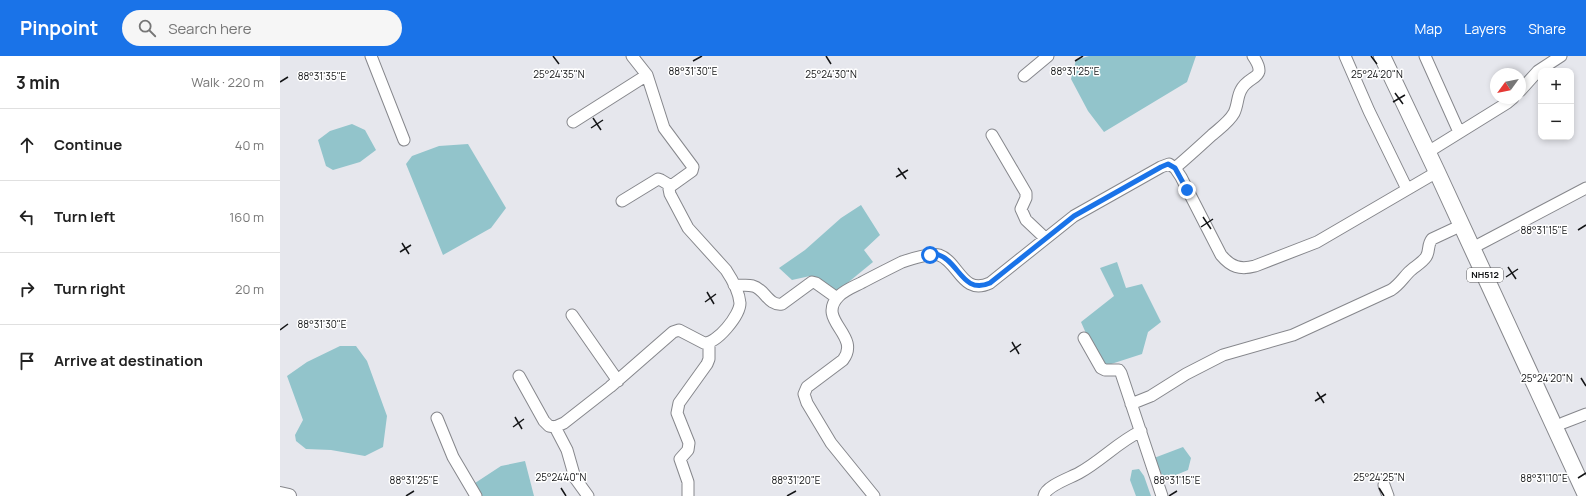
<!DOCTYPE html>
<meta charset="utf-8">
<style>
:root{--surface:#fff;--page:#f6f6f6;--text:#222;--muted:#767676;--line:#e0e0e0;--accent:#1a73e8}
body{margin:0;font-family:Manrope,sans-serif;background:var(--page);color:var(--text)}
.controls{position:absolute;right:12px;top:12px;display:grid;overflow:hidden;border-radius:8px;box-shadow:0 2px 6px #0003}
.controls button{width:36px;height:36px;display:grid;place-items:center;padding:0;border:0;border-bottom:1px solid var(--line);background:var(--surface);color:var(--text);font:20px sans-serif}
.compass{position:absolute;left:1210px;top:12px;width:36px;height:36px;border-radius:50%;background:var(--surface);box-shadow:0 2px 6px #0003;rotate:237deg}
.stop{position:absolute;width:12px;height:12px;margin:-9px;border:3px solid #1a73e8;border-radius:50%;background:#fff}
.stop.end{background:#1a73e8;border-color:#fff;box-shadow:0 1px 4px #0008}
.list{margin:0;padding:0;list-style:none}
h2{display:flex;justify-content:space-between;align-items:center;height:52px;margin:0;padding:0 16px;font-size:17px}
h2 small{font-size:13px;font-weight:400;color:var(--muted)}
.list li{display:grid;grid-template-columns:26px 1fr auto;gap:12px;align-items:center;box-sizing:border-box;height:72px;padding:0 16px;border-top:1px solid var(--line)}
.list b{display:block;font-size:15px;white-space:nowrap}
.list em{font-size:13px;font-style:normal;color:var(--muted)}
.icon{flex:none;width:22px;height:22px;fill:none;stroke:currentColor;stroke-width:2;stroke-linecap:round;stroke-linejoin:round}
.map{position:relative;flex:none;width:1306px;height:440px;overflow:hidden}
header{display:flex;align-items:center;gap:24px;box-sizing:border-box;height:56px;padding:0 20px;background:var(--accent);color:#fff}
header strong{font-size:19px}
nav{display:flex;gap:22px;margin-inline-start:auto;font-size:14px}
.search{width:280px;height:36px;background:var(--page);display:flex;align-items:center;gap:10px;box-sizing:border-box;padding:0 14px;border-radius:22px;color:var(--muted);font-size:15px}
main{display:flex}
aside{flex:1;background:var(--surface)}
.map>svg:first-child{display:block}
.water{fill:#92c4cb}
.lines{fill:none;stroke-linecap:round;stroke-linejoin:round}
.minor-casing{stroke:#86878c;stroke-width:13}
.major-casing{stroke:#86878c;stroke-width:16}
.highway-casing{stroke:#86878c;stroke-width:18}
.minor{stroke:#fff;stroke-width:11}
.major{stroke:#fff;stroke-width:14}
.highway{stroke:#fff;stroke-width:16}
.route{stroke:#1a73e8;stroke-width:5}
.ticks{fill:none;stroke:#141517;stroke-width:1.5}
.labels{text-anchor:middle;stroke-width:3;stroke-linejoin:round;paint-order:stroke}
.shield{fill:#fff;stroke:#5a5b5d;stroke-width:1}
.shield-label{font-size:9px;font-weight:bold;fill:#141517}
.ticks-label{font-size:10px;text-anchor:middle;fill:#141517;stroke:#fff;stroke-width:3;stroke-linejoin:round;paint-order:stroke}
</style>
<header>
<strong>Pinpoint</strong>
<div class="search"><svg class="icon" aria-label="search" viewBox="0 0 24 24"><circle cx="10" cy="10" r="6"/><path d="M15 15l6 6"/></svg>Search here</div>
<nav><a>Map</a><a>Layers</a><a>Share</a></nav>
</header>
<main>
<aside>
<h2>3 min<small>Walk · 220 m</small></h2>
<ul class="list">
<li><svg class="icon" aria-label="ahead" viewBox="0 0 24 24"><path d="M12 20V5M6 11l6-6 6 6"/></svg><div><b>Continue</b></div><em>40 m</em></li>
<li><svg class="icon" aria-label="left" viewBox="0 0 24 24"><path d="M17 20v-9H6M10 6l-5 5 5 5"/></svg><div><b>Turn left</b></div><em>160 m</em></li>
<li><svg class="icon" aria-label="right" viewBox="0 0 24 24"><path d="M7 20v-9h11M14 6l5 5-5 5"/></svg><div><b>Turn right</b></div><em>20 m</em></li>
<li><svg class="icon" aria-label="arrive" viewBox="0 0 24 24"><path d="M6 21V4h12l-3 4 3 4H6"/></svg><div><b>Arrive at destination</b></div></li>
</ul>
</aside>
<div class="map">
<svg width="1306" height="440" viewBox="0 0 1306 440">
<rect width="100%" height="100%" fill="#e6e7ed"/>
<path class="water" d="M809 0H916L907 26 824 76 808 55 791 23 796 4Z
M72 68 85 74 96 94 80 106 53 114 46 110 38 84 50 75Z
M188 88 226 152 211 172 163 199 126 108 132 100 159 90Z
M581 149 600 179 584 194 593 206 554 238 530 220 512 224 499 212 525 194 561 162Z
M837 206 846 232 862 228 881 266 868 276 862 298 828 309H820L801 266 834 240 820 212Z
M60 290H76L87 305 107 360 103 391 85 400 51 394 26 393 16 385 15 379 23 364 7 320 27 306Z
M903 391 911 402 908 414 884 424 874 402Z
M245 405 254 440H198L192 429 221 410Z
M859 413 864 420 871 440H856L850 424 852 414Z"/>
<g class="lines">
<defs>
<path id="minor" d="M91 0 124 84
M1065 0 1089 55 1127 133
M1145 0 1179 76
M744 20 768 0
M1240 35 1258 15 1281 0
M293 66 367 19
M712 79 746 137V142L741 153 746 164 765 182
M1148 96 1227 47 1233 42
M895 112C908 101 920 90 932 79 940 72 949 66 954 57 958 49 957 41 961 34 969 18 989 24 973 0
M342 145 378 123 381 124 391 130
M1198 189 1306 132
M454 229C460 229 467 229 473 230 485 233 488 250 502 248L532 226 536 227 557 242
M292 259 338 325
M804 282 821 312 825 314H839L841 317 882 440
M239 320 264 365 269 370 275 371 284 367 330 331 393 276 399 274 424 287C437 288 460 259 460 247 459 236 452 223 446 214L408 172 390 138 389 133 391 130 412 115 413 111 384 72 367 19 352 0
M851 348 871 340 906 318 943 299 1013 279 1111 234C1119 229 1123 222 1129 216 1134 211 1142 207 1146 201 1150 195 1147 189 1152 183L1182 169
M157 362 173 401 196 440
M1283 367 1306 358
M275 371 287 394 295 422 308 440
M1104 429 1108 440
M408 440V426L400 403 408 394 409 387 397 357 399 347 427 308 429 303V287
M594 440 551 387 527 347 524 338 527 331 563 304C582 279 535 264 559 240 565 234 573 231 581 227 594 220 608 213 622 206 631 203 651 197 659 199 679 206 682 240 710 227L794 160 881 111 889 108 895 112 901 121 941 199C951 211 960 214 975 210L1037 186 1157 116
M764 440C766 430 790 422 799 417 821 405 838 386 861 375"/>
<path id="major" d="M0 438 9 440"/>
<path id="highway" d="M1102 0 1157 116 1306 439"/>
</defs>
<use href="#minor" class="minor-casing"/>
<use href="#major" class="major-casing"/>
<use href="#highway" class="highway-casing"/>
<use href="#minor" class="minor"/>
<use href="#major" class="major"/>
<use href="#highway" class="highway"/>
</g>
<g class="lines">
<path class="route" d="M650 199C653 199 657 198 659 199 679 206 683 239 710 227L794 160 881 111 888 108 895 112 907 134"/>
</g>
<path class="ticks" d="M273 0 279 8M546 0 551 8M1091 0 1097 8M413 5 422 0M795 5 803 0M0 26 8 21M1115 37 1123 48M1113 46 1125 39M313 62 321 74M311 72 323 64M618 112 626 123M616 121 628 114M923 161 931 173M921 171 933 163M1298 174 1306 169M122 187 129 198M120 196 131 189M1228 211 1236 223M1226 221 1238 213M427 236 434 248M425 246 436 238M0 274 8 268M732 286 739 298M730 296 741 288M1301 322 1306 330M1037 336 1044 347M1035 345 1046 338M235 361 242 373M233 371 244 363M1298 422 1306 417M281 432 286 440M1099 432 1104 440M126 440 134 435M507 440 516 435M889 440 897 435"/>
<g class="labels">
<rect class="shield" x="1187" y="212" width="36" height="14" rx="3"/>
<g class="shield-label">
<text x="1205" y="222">NH512</text>
</g>
</g>
<g class="ticks-label">
<text x="413" y="19">88°31'30"E</text>
<text x="795" y="19">88°31'25"E</text>
<text x="279" y="22">25°24'35"N</text>
<text x="551" y="22">25°24'30"N</text>
<text x="1097" y="22">25°24'20"N</text>
<text x="42" y="24">88°31'35"E</text>
<text x="1264" y="178">88°31'15"E</text>
<text x="42" y="272">88°31'30"E</text>
<text x="1267" y="326">25°24'20"N</text>
<text x="281" y="425">25°24'40"N</text>
<text x="1099" y="425">25°24'25"N</text>
<text x="1264" y="426">88°31'10"E</text>
<text x="134" y="428">88°31'25"E</text>
<text x="516" y="428">88°31'20"E</text>
<text x="897" y="428">88°31'15"E</text>
</g>
</svg>
<div class="controls">
<button>+</button>
<button>−</button>
</div>
<svg class="compass" viewBox="-18 -18 36 36"><path d="M0-13l5 13h-10z" fill="#e53935"/><path d="M0 13l5-13h-10z" fill="#767676"/></svg>
<div class="stop" style="left:650px;top:199px"></div>
<div class="stop end" style="left:907px;top:134px"></div>
</div>
</main>
